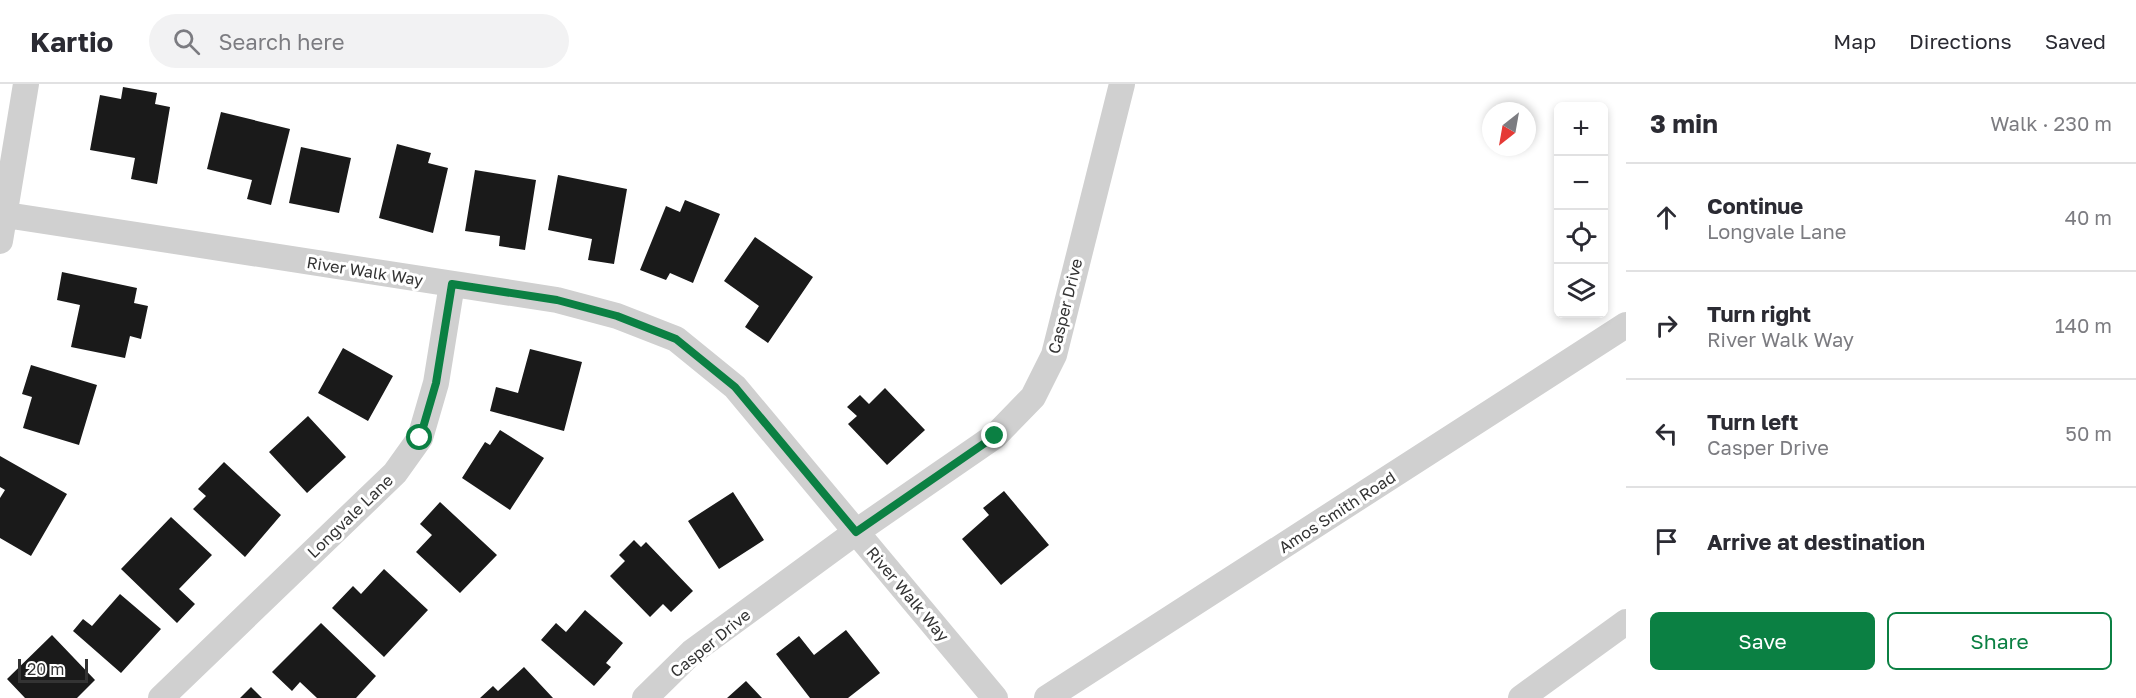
<!DOCTYPE html>
<meta charset="utf-8">
<style>
:root{--surface:#fff;--page:#f2f2f3;--text:#2b2b33;--muted:#7c7c81;--line:#e1e1e2;--accent:#0b8043}
body{margin:0;font-family:"Golos Text",sans-serif;background:var(--page);color:var(--text)}
.controls{position:absolute;right:18px;top:18px;display:grid;overflow:hidden;border-radius:9px;box-shadow:0 3px 9px #0003}
.controls button{width:54px;height:54px;display:grid;place-items:center;padding:0;border:0;border-bottom:2px solid var(--line);background:var(--surface);color:var(--text);font:30px sans-serif}
.compass{position:absolute;left:1482px;top:18px;width:54px;height:54px;border-radius:50%;background:var(--surface);box-shadow:0 3px 9px #0003;rotate:211deg}
.scale{position:absolute;left:18px;bottom:15px;width:70px;box-sizing:border-box;padding-left:6px;border:3px solid #333;border-top:0;font-size:16px;line-height:21px;white-space:nowrap;color:#333;-webkit-text-stroke:4px #fff;paint-order:stroke}
.stop{position:absolute;width:18px;height:18px;margin:-14px;border:4px solid #0b8043;border-radius:50%;background:#fff}
.stop.end{background:#0b8043;border-color:#fff;box-shadow:0 2px 6px #0008}
.list{margin:0;padding:0;list-style:none}
h2{display:flex;justify-content:space-between;align-items:center;height:78px;margin:0;padding:0 24px;font-size:26px}
h2 small{font-size:20px;font-weight:400;color:var(--muted)}
.list li{display:grid;grid-template-columns:39px 1fr auto;gap:18px;align-items:center;box-sizing:border-box;height:108px;padding:0 24px;border-top:2px solid var(--line)}
.list b{display:block;font-size:22px;white-space:nowrap}
.list p{margin:0;font-size:20px;white-space:nowrap;color:var(--muted)}
.list em{font-size:20px;font-style:normal;color:var(--muted)}
.actions{display:flex;gap:12px;padding:18px 24px}
.actions a{flex:1;padding:14px 0;border:2px solid var(--accent);border-radius:9px;text-align:center;font-size:21px;color:var(--accent)}
.actions .main{background:var(--accent);color:#fff}
.icon{flex:none;width:33px;height:33px;fill:none;stroke:currentColor;stroke-width:2;stroke-linecap:round;stroke-linejoin:round}
.map{position:relative;flex:none;width:1626px;height:614px;overflow:hidden}
header{display:flex;align-items:center;gap:36px;box-sizing:border-box;height:84px;padding:0 30px;background:var(--surface);border-bottom:2px solid var(--line)}
header strong{font-size:28px}
nav{display:flex;gap:33px;margin-inline-start:auto;font-size:21px}
.search{width:420px;height:54px;background:var(--page);display:flex;align-items:center;gap:15px;box-sizing:border-box;padding:0 21px;border-radius:33px;color:var(--muted);font-size:22px}
main{display:flex}
aside{flex:1;background:var(--surface)}
.map>svg:first-child{display:block}
.building{fill:#1a1a1a}
.lines{fill:none;stroke-linecap:round;stroke-linejoin:round}
.minor{stroke:#d0d0d0;stroke-width:26}
.route{stroke:#0b8043;stroke-width:8}
.labels{text-anchor:middle;stroke-width:6;stroke-linejoin:round;paint-order:stroke}
.street-label{font-size:16px;fill:#333;stroke:#fff}
</style>
<header>
<strong>Kartio</strong>
<div class="search"><svg class="icon" aria-label="search" viewBox="0 0 24 24"><circle cx="10" cy="10" r="6"/><path d="M15 15l6 6"/></svg>Search here</div>
<nav><a>Map</a><a>Directions</a><a>Saved</a></nav>
</header>
<main>
<div class="map">
<svg width="1626" height="614" viewBox="0 0 1626 614">
<rect width="100%" height="100%" fill="#fff"/>
<path class="building" d="M123 3 157 9 155 20 170 23 157 100 131 95 135 74 90 66 100 11 121 15Z
M221 28 290 45 271 121 247 115 252 96 207 85Z
M397 60 431 69 428 79 448 84 433 149 379 134Z
M301 63 351 74 339 129 289 119Z
M475 86 536 96 525 166 499 162 500 152 465 147Z
M558 91 627 105 614 180 588 176 592 155 548 146Z
M685 116 720 130 693 199 670 189 666 196 640 186 666 122 680 128Z
M755 153 813 193 768 259 745 243 759 222 724 197Z
M62 188 137 204 134 219 148 222 141 255 130 252 125 274 71 263 80 221 57 216Z
M343 264 393 292 368 337 318 309Z
M530 265 582 278 564 347 490 327 496 303 518 309Z
M31 281 97 301 79 361 23 344 32 313 22 310Z
M885 304 925 346 887 381 848 340 857 332 847 323 860 311 869 320Z
M308 332 346 373 307 409 269 368Z
M500 346 544 374 510 426 462 394 485 358 490 361Z
M0 372 67 410 31 472 0 454V414L5 406 0 403Z
M224 378 281 431 245 473 193 425 206 412 198 405Z
M1004 407 1049 461 1001 501 962 455 989 431 983 424Z
M733 408 764 456 719 485 688 437Z
M440 418 497 471 460 509 416 468 432 451 420 440Z
M171 433 212 471 179 505 195 520 177 539 121 485Z
M634 456 641 463 646 458 693 507 671 528 663 520 650 533 610 492 625 477 619 471Z
M384 485 428 526 384 573 332 524 353 502 361 510Z
M120 510 161 545 121 589 73 547 83 535 92 542Z
M585 526 623 559 606 579 611 583 594 602 541 556 556 539 566 548Z
M321 539 376 592 356 614H317L300 598 292 607 272 588Z
M846 546 880 589 848 614H810L776 570 799 552 814 571Z
M52 551 95 596 77 614H25L7 595Z
M524 583 553 614H480L493 602 498 607Z
M746 597 762 614H727Z
M251 603 262 614H240Z"/>
<g class="lines">
<path class="minor" d="M0 130 557 216 617 232 676 255 735 303 995 614
M0 157 26 0
M161 614 395 389 420 354 436 299 452 200
M645 614 692 568 856 448 995 352 1033 313 1054 271 1122 0
M1047 614 1626 241
M1521 614 1626 538"/>
</g>
<g class="lines">
<path class="route" d="M420 354 436 299 452 200 557 216 617 232 676 255 735 303 856 448 995 352"/>
</g>
<g class="labels">
<g class="street-label">
<text transform="translate(365 187) rotate(9)" y="6">River Walk Way</text>
<text transform="translate(1065 222) rotate(-76)" y="6">Casper Drive</text>
<text transform="translate(1337 428) rotate(-33)" y="6">Amos Smith Road</text>
<text transform="translate(350 432) rotate(-44)" y="6">Longvale Lane</text>
<text transform="translate(908 510) rotate(50)" y="6">River Walk Way</text>
<text transform="translate(710 559) rotate(-39)" y="6">Casper Drive</text>
</g>
</g>
</svg>
<div class="controls">
<button>+</button>
<button>−</button>
<button><svg class="icon" aria-label="locate" viewBox="0 0 24 24"><circle cx="12" cy="12" r="6"/><path d="M12 2v4M12 18v4M2 12h4M18 12h4"/></svg></button>
<button><svg class="icon" aria-label="layers" viewBox="0 0 24 24"><path d="M12 4l9 5-9 5-9-5zM3 14l9 5 9-5"/></svg></button>
</div>
<svg class="compass" viewBox="-18 -18 36 36"><path d="M0-13l5 13h-10z" fill="#e53935"/><path d="M0 13l5-13h-10z" fill="#7c7c81"/></svg>
<div class="scale">20 m</div>
<div class="stop" style="left:420px;top:354px"></div>
<div class="stop end" style="left:995px;top:352px"></div>
</div>
<aside>
<h2>3 min<small>Walk · 230 m</small></h2>
<ul class="list">
<li><svg class="icon" aria-label="ahead" viewBox="0 0 24 24"><path d="M12 20V5M6 11l6-6 6 6"/></svg><div><b>Continue</b><p>Longvale Lane</p></div><em>40 m</em></li>
<li><svg class="icon" aria-label="right" viewBox="0 0 24 24"><path d="M7 20v-9h11M14 6l5 5-5 5"/></svg><div><b>Turn right</b><p>River Walk Way</p></div><em>140 m</em></li>
<li><svg class="icon" aria-label="left" viewBox="0 0 24 24"><path d="M17 20v-9H6M10 6l-5 5 5 5"/></svg><div><b>Turn left</b><p>Casper Drive</p></div><em>50 m</em></li>
<li><svg class="icon" aria-label="arrive" viewBox="0 0 24 24"><path d="M6 21V4h12l-3 4 3 4H6"/></svg><div><b>Arrive at destination</b></div></li>
</ul>
<div class="actions"><a class="main">Save</a><a>Share</a></div>
</aside>
</main>
